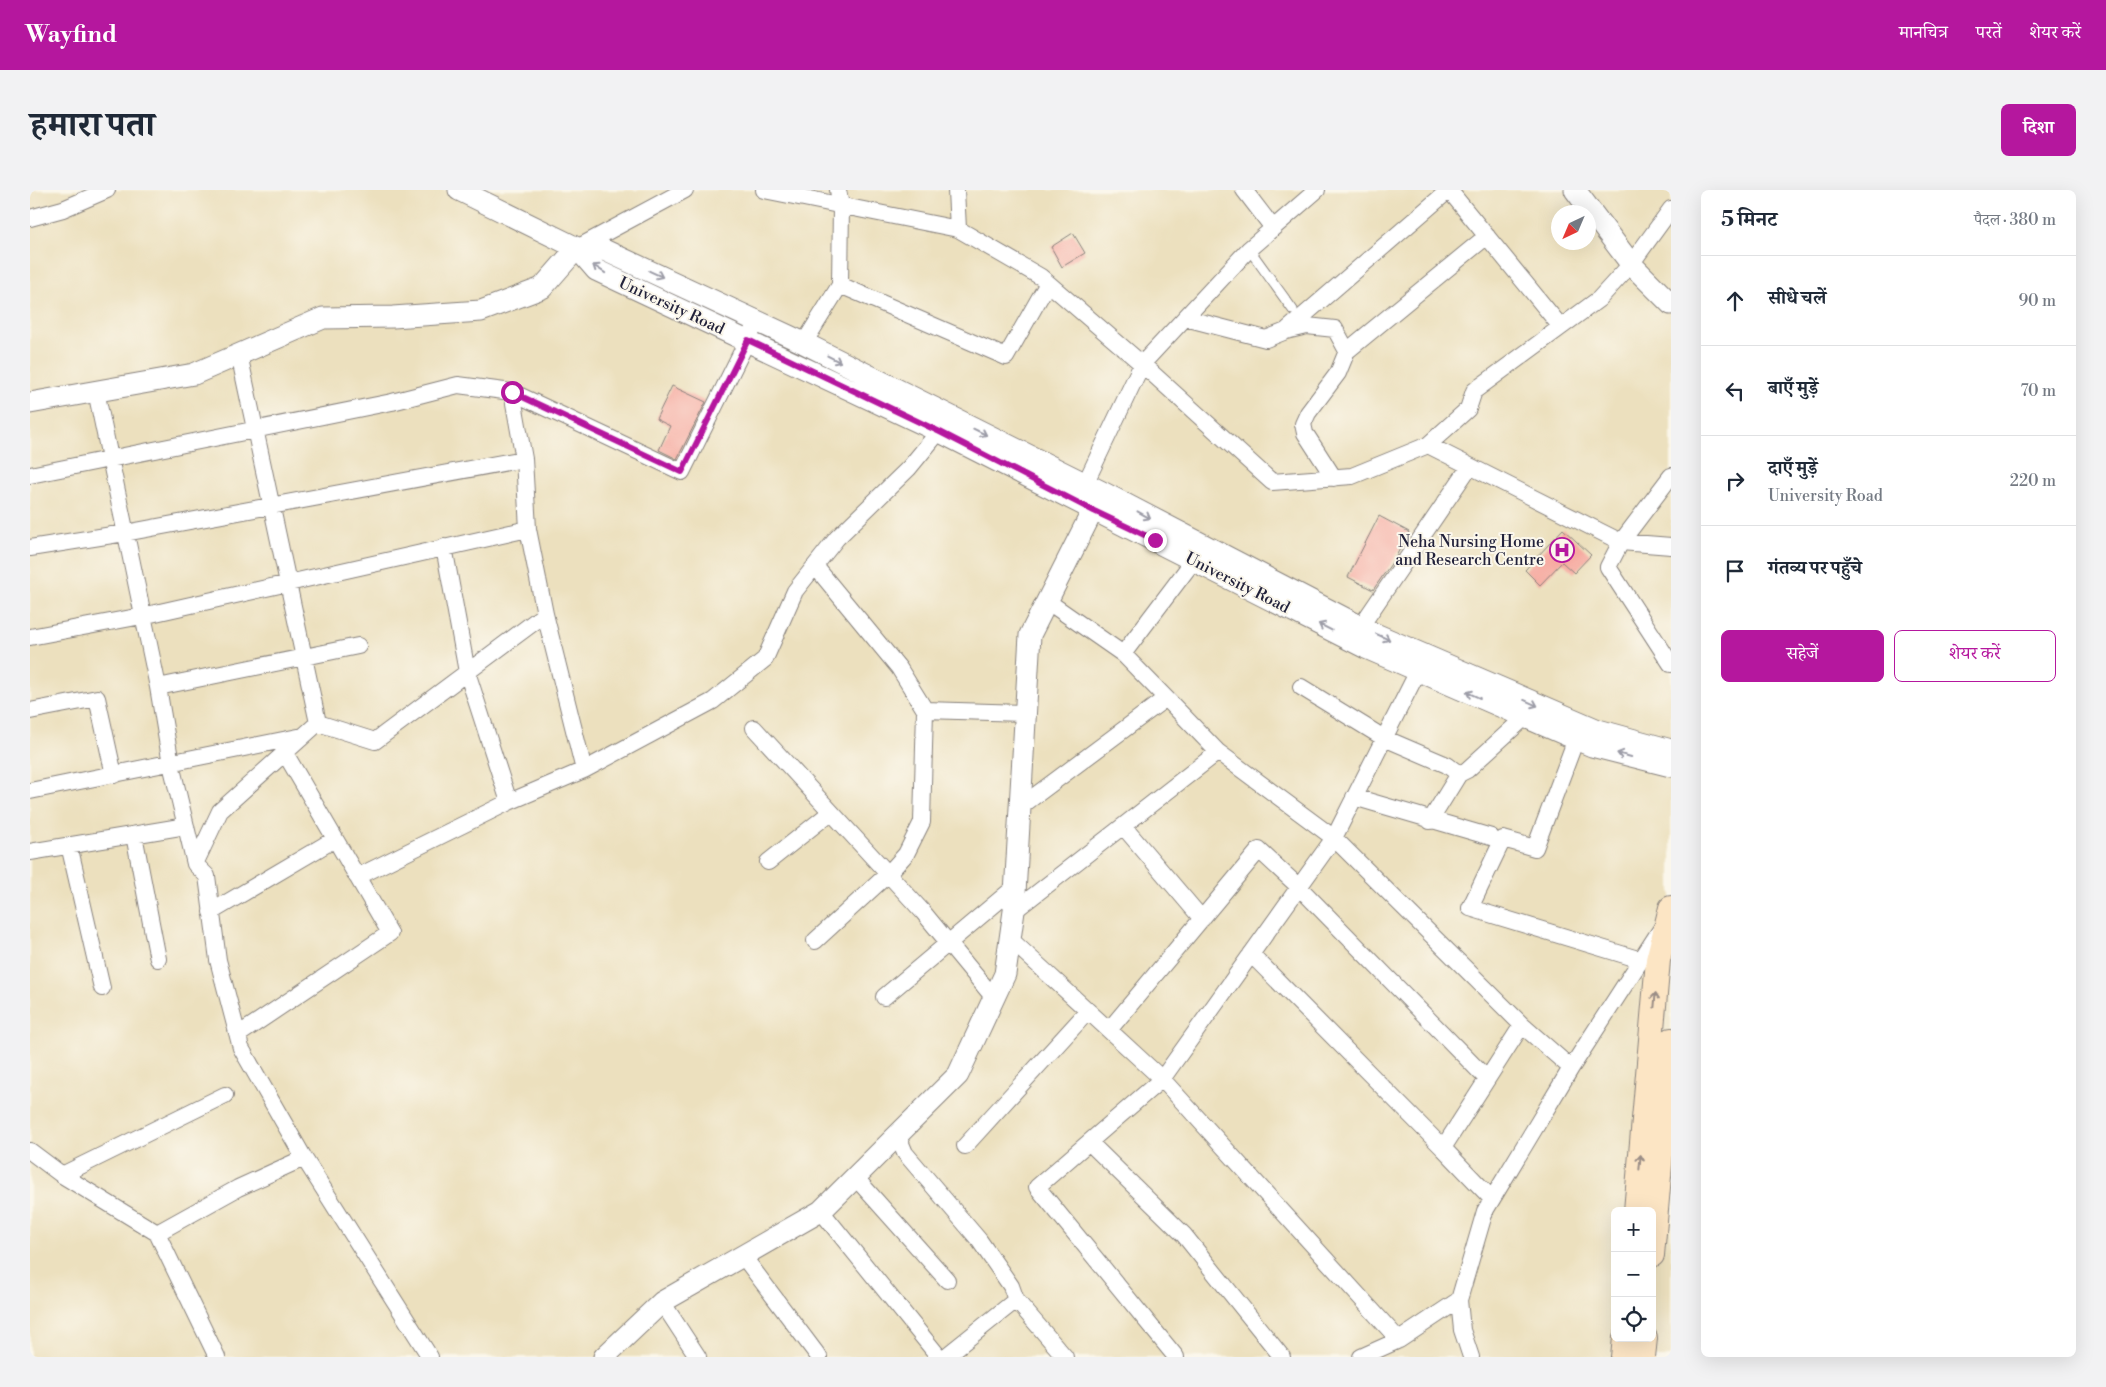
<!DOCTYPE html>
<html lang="hi">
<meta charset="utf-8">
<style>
:root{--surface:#fff;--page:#f2f2f3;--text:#1f2937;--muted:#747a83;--line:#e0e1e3;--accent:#b5179e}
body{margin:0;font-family:"Libre Bodoni","Noto Serif Devanagari",serif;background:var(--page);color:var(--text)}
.controls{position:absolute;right:15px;bottom:15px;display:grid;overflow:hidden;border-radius:8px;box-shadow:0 5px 20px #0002}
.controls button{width:45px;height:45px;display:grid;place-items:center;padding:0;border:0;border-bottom:1px solid var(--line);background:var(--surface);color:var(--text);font:25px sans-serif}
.compass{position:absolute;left:1521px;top:15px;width:45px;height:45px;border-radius:50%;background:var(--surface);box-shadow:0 5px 20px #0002;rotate:224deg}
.stop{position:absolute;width:15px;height:15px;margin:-11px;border:4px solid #b5179e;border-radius:50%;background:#fff}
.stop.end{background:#b5179e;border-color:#fff;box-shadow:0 1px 5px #0008}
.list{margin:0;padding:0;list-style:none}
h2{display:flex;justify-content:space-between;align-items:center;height:65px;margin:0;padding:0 20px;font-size:21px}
h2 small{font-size:16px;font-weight:400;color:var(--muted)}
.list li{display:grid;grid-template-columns:32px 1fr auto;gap:15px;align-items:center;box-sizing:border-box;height:90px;padding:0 20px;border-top:1px solid var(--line)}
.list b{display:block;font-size:19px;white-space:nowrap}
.list p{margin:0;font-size:16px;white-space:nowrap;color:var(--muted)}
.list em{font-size:16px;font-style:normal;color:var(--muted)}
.actions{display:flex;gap:10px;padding:15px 20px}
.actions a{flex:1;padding:11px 0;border:1px solid var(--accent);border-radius:8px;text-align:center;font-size:18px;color:var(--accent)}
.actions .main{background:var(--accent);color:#fff}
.icon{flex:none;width:28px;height:28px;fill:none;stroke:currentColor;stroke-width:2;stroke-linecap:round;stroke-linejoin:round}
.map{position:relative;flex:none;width:1641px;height:1167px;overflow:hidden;border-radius:8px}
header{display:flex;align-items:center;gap:30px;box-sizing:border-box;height:70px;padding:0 25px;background:var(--accent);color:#fff}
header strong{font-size:24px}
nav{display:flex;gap:28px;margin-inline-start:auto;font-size:18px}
.intro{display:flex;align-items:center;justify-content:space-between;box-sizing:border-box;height:120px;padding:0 30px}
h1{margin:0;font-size:35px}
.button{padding:12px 22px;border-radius:8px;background:var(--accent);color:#fff;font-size:18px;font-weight:700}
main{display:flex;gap:30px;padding:0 30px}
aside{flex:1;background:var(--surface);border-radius:8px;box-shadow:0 5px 20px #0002}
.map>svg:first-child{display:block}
.building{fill:#f6aaa0}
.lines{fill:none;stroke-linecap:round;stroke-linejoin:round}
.service-casing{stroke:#87817c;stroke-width:11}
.minor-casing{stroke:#87817c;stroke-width:18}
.tertiary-casing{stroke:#87817c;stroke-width:23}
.secondary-casing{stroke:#87817c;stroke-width:26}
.service{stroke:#fff;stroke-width:9}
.minor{stroke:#fff;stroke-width:16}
.tertiary{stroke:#fff;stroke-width:21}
.secondary{stroke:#fce5c4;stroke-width:24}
.oneway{stroke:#9c9ca7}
.oneway2{stroke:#9a8d86}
.route{stroke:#b5179e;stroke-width:6}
.labels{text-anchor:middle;stroke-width:4;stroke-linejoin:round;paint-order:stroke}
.street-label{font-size:16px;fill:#22223b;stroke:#fbf7ec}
.poi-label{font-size:16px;fill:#22223b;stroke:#fbf7ec;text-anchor:end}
</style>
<header>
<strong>Wayfind</strong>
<nav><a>मानचित्र</a><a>परतें</a><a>शेयर करें</a></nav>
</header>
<div class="intro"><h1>हमारा पता</h1><a class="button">दिशा</a></div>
<main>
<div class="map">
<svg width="1641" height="1167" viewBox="0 0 1641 1167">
<rect width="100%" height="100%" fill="#fbf7ec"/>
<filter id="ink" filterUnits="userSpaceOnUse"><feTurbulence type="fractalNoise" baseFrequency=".02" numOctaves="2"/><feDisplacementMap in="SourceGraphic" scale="10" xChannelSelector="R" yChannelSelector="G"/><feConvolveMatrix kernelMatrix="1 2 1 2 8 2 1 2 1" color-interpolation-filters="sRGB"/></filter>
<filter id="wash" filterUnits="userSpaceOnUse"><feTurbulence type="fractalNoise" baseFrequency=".0096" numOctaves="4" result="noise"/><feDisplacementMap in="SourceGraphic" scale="20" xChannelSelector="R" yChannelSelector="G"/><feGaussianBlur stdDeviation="1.12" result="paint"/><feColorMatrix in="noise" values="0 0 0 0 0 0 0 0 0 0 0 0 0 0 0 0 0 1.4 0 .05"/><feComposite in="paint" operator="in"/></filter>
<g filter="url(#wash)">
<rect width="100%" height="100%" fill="#ece0be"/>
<g id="blocks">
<path class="building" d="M1043 43 1055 63 1032 77 1021 57Z
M642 196 676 212 647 269 629 260 640 236 626 229Z
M1349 326 1379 342 1365 368 1343 400 1318 387Z
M1533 339 1561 365 1544 383 1532 372 1510 395 1495 380Z"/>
</g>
</g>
<g filter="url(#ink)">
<use href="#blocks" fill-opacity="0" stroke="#87817c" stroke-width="1"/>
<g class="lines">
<defs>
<path id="service" d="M1219 59 1263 120"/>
<path id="minor" d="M734 0 928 39 1011 87 1112 174 1219 59 1287 0
M926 0 928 39
M1214 0 1243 38
M1419 0 1531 137
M0 28 33 19 77 0
M547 58 655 0
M810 95 976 167 1018 93
M1155 128 1236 149 1256 141 1277 136 1305 139 1317 161 1308 183 1278 223 1273 234 1275 243 1304 288
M1258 139 1419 0
M774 153 810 95 811 16 808 0
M1317 161 1457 46
M66 201 128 497 141 574 165 674 177 686 188 770 211 858 274 968 400 1167
M1398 255 1438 219 1444 201 1569 109 1601 74 1641 19
M494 269 482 202 652 282 727 131
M0 285 362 212 428 195 482 202
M1641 286 1591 352 1578 377 1641 474
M1055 294 1112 174 1242 292 1322 286 1398 255 1591 352 1641 356
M414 357 437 482 479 612
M0 358 95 343 494 269 498 339
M1017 411 1093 464 1136 508
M1331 436 1440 276
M0 447 112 426 498 339 515 424 345 551 288 533
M1093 464 1164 370
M128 497 328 456
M1271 497 1354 548 1417 575 1429 584
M895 520 996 523
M0 521 67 508 84 585
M724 538 893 722 964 808
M1546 549 1505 658 1473 649 1440 718 1611 770
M1188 562 1304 648 1492 835 1413 958 1221 764
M554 580 683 511 735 469 765 401 807 348 879 278 915 234
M0 601 273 546
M1324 607 1461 647
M1400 631 1429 584 1437 580 1494 528
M1093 636 1172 729
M104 645 128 769
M39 655 72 798
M0 662 156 636
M738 672 801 622
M165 674 190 621 288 533 209 164
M327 687 479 612 554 580 515 424
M984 721 1188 562 1136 508 990 617
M181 722 305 649
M980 749 1132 889 1369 1150 1331 1167
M785 751 858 684 876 664 892 632 895 520 869 478 785 376
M854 807 985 697
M1492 835 1541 878
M1079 840 1229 660 1269 697 1457 889
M208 845 360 743 255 563
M867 944 875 963 949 1050 981 1096 986 1110 1035 1167
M1059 952 1154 1045 1252 1167
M935 956 1058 821
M1413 958 1462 1009
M0 961 32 985 127 1043 187 1167
M32 985 195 905
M825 987 917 1090
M791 1021 909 1167
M127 1043 208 998 274 968
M713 1066 789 1167
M1429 1110 1455 1021 1541 878 1631 739
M632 1112 668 1167
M1369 1150 1429 1110 1432 1140 1441 1167
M915 1167 986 1110
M1146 1167 1007 997 1132 889 1304 648 1388 481"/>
<path id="tertiary" d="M429 0 547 58 574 60 774 153 1072 302 1343 443 1568 540 1641 560
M1545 0 1601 74 1641 114
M547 58 566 80 910 242 1336 458 1562 556 1641 576
M0 213 164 184 293 128 363 127 451 121 512 98 547 58
M574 1167 632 1112 791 1021 928 885 975 784 984 721 1000 445 1068 310"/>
<path id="secondary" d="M1606 1021 1628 770 1641 718
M1622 1065 1641 850
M1593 1167 1595 1148
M1613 1167 1615 1148"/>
</defs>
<use href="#service" class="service-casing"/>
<use href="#minor" class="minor-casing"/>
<use href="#tertiary" class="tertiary-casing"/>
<use href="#secondary" class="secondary-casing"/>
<use href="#service" class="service"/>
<use href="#minor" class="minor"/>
<use href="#tertiary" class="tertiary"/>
<use href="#secondary" class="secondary"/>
</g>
<defs><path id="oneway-shaft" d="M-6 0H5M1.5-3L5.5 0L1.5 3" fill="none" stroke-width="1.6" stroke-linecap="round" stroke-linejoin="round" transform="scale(1.25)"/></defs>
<g class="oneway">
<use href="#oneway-shaft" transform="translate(569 79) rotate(-146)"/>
<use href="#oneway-shaft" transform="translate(626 84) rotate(25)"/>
<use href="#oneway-shaft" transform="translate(804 169) rotate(27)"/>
<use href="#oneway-shaft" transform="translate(950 242) rotate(26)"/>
<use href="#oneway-shaft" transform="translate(1114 325) rotate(29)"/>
<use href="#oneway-shaft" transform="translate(1295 437) rotate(-153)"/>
<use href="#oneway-shaft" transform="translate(1353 447) rotate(24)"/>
<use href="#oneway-shaft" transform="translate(1443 505) rotate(-156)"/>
<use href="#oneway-shaft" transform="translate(1501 513) rotate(24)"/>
<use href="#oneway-shaft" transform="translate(1594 565) rotate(-165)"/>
</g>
<g class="oneway2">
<use href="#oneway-shaft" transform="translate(1625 810) rotate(-85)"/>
<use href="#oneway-shaft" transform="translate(1610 972) rotate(-85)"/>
</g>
</g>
<g class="lines" filter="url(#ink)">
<path class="route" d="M482 202 652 282 718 150 910 242 1064 321 1125 350"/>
</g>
<defs>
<symbol id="hospital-ring" viewBox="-11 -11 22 22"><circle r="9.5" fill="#fbf7ec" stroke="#b5179e" stroke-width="1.5"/><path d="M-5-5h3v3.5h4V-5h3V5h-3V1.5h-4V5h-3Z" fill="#b5179e"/></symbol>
</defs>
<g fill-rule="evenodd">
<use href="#hospital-ring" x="1518" y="346" width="28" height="28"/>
</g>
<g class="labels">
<g class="street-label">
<text transform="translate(642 115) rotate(25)" y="6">University Road</text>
<text transform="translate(1208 392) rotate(27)" y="6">University Road</text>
</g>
<g class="poi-label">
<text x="1514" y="357">Neha Nursing Home<tspan x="1514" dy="18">and Research Centre</tspan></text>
</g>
</g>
</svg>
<div class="controls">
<button>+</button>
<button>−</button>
<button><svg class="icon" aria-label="locate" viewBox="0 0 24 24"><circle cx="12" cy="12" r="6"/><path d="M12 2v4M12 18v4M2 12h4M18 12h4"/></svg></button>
</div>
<svg class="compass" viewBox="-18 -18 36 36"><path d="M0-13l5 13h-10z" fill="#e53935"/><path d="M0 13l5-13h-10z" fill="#747a83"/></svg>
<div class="stop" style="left:482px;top:202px"></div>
<div class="stop end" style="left:1125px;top:350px"></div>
</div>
<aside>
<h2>5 मिनट<small>पैदल · 380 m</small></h2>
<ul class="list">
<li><svg class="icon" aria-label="ahead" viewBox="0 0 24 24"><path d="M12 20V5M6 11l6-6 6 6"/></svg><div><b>सीधे चलें</b></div><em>90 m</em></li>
<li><svg class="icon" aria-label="left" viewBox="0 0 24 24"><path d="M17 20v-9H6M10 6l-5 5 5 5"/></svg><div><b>बाएँ मुड़ें</b></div><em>70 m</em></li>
<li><svg class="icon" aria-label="right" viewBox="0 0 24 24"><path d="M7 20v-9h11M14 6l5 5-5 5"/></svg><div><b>दाएँ मुड़ें</b><p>University Road</p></div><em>220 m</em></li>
<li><svg class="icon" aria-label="arrive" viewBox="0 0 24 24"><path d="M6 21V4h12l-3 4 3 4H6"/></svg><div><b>गंतव्य पर पहुँचे</b></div></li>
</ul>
<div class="actions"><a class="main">सहेजें</a><a>शेयर करें</a></div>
</aside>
</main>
